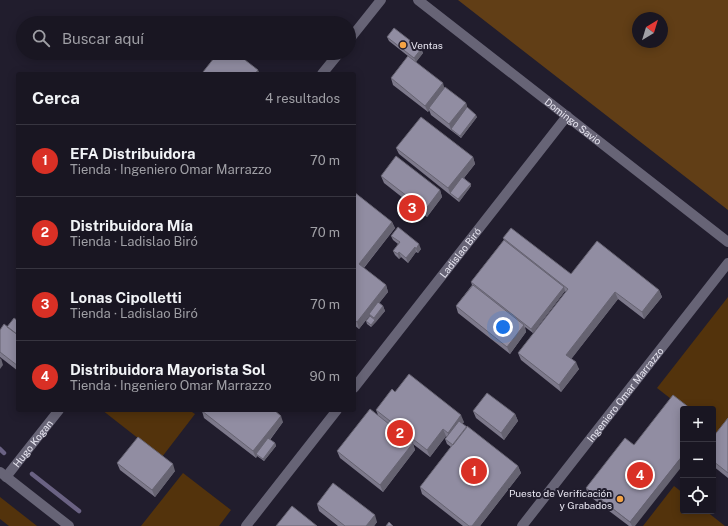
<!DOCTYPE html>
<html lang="es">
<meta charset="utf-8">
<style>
:root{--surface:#191622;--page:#221f2a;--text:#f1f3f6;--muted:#9f9fa5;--line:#373540;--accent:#d93025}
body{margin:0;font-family:"Public Sans",sans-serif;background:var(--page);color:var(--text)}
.controls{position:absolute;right:12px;bottom:12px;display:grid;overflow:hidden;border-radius:4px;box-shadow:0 2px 10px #0003}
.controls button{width:36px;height:36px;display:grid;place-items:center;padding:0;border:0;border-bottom:1px solid var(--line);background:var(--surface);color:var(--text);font:20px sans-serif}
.compass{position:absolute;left:632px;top:12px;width:36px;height:36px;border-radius:50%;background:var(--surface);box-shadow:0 2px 10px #0003;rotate:38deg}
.you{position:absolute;left:503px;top:327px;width:14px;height:14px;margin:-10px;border:3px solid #fff;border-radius:50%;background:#1a73e8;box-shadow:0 0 0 6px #1a73e833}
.badge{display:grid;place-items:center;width:26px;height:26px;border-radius:50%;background:var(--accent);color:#fff;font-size:13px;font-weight:700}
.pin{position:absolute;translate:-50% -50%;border:2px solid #fff;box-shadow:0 1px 4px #0006}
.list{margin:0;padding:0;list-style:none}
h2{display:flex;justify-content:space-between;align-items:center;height:52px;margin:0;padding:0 16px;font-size:17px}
h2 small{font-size:13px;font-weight:400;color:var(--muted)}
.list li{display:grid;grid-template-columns:26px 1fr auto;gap:12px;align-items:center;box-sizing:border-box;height:72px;padding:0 16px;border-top:1px solid var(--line)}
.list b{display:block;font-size:15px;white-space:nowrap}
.list p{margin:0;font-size:13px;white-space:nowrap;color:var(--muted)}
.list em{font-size:13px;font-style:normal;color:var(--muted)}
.icon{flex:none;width:22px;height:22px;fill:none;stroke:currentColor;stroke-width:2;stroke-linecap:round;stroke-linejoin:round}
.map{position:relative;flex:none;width:728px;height:526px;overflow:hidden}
.search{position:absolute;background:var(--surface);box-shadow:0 2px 10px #0003;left:16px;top:16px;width:340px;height:44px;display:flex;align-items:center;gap:10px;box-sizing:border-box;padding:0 14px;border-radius:22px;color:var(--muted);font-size:15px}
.panel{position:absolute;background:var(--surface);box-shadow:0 2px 10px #0003;left:16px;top:72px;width:340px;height:340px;border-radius:4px}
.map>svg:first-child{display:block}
.green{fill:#53330c}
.forest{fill:#613e16;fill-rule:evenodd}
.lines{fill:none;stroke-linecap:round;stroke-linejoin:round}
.stream{stroke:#6a6283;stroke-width:4.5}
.minor{stroke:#676476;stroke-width:10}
.tertiary{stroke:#676476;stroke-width:10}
.wall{fill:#7d798b}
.shaded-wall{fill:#666371}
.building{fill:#918da2;stroke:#666371}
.poi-dot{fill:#f4a344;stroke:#211d2d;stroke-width:1.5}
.labels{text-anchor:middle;stroke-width:4;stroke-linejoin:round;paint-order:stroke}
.poi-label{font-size:10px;fill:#e9e7f2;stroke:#211d2d;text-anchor:start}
.street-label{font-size:10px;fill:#e9e7f2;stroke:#211d2d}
</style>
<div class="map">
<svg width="728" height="526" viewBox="0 0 728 526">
<rect width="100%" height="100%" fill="#211d2d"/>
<path class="green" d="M728 297V418L716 434 713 432V409H684L657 388Z
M102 410H189L195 414 162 457Z
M183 473 231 510 219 526H141Z
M674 486 683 493V511H706L725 526H643Z
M0 497 37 526H9L0 519Z"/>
<path class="forest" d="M458 0H728V210ZM638 18H662V42H638Z"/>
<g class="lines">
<path class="stream" d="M0 449 4 453
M32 474 79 511"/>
<g class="minor">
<path d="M349 40 381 0"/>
<path d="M322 74 339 53"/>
<path id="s1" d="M6 477 59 410"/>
<path id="s2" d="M522 526 728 263"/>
</g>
<g class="tertiary">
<path id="s3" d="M418 0 728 242"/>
<path id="s4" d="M354 388 567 116"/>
<path d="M0 472 69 526"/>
<path d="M246 526 337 410"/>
</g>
</g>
<path class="wall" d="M387 37 421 49 423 53 416 62 445 88 466 103 467 107 477 117 461 138 431 115 429 110 428 112 393 85 391 78 408 56 389 41Z
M396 148 473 157 475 164 464 178 471 186 459 202 399 154Z
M381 176 440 190 442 197 427 217 384 183Z
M354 192 392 222 395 228 364 268 386 285 388 292 379 303 383 306 385 311 371 327 367 324 366 321 370 316V315L359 329 354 325Z
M391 236 421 249 418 253 416 252 408 263 401 257 399 259 395 255 393 251 398 244 393 240Z
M503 238 571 274 659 290 662 297 644 319 618 299 571 359 579 369 561 392 521 360 518 353 566 292 565 291 533 333 525 327 526 332 510 354 458 313 456 306 472 285 471 282 504 240Z
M18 321V371L0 357V330Z
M395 392 464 422 462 424 518 466 521 473 480 526H463L422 494 420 487 451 447 447 444 445 439 447 437 446 436 430 457 413 444 415 450 383 492 340 458 337 451 378 415 376 410Z
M202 411 283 422 270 440 275 443 276 446 264 461 257 456 256 458 204 418Z
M473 411 515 414 518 421 504 440 476 418Z
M728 418V478L713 466V437Z
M117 463 175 471 155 497 120 470Z
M586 488 635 526H629L588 495Z
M317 504 377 522 374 526H338L319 511Z"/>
<path class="shaded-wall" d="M421 49 423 53 416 62 414 58Z
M258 70 260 74H255Z
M443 83 445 90 429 108V110L428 112 425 106Z
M466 103 468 110 451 129 449 124Z
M476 115 477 117 461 138 460 136Z
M473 157 475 164 451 194 450 193 448 188Z
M471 184V186L459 202 458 199Z
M440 190 442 197 427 217 425 210Z
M392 222 395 228 361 271 359 264Z
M419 244 421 249 418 253 416 249Z
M415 247 416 252 408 263 406 258Z
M399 252 401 257 399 259 398 254Z
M386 285 388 292 370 315 369 314 370 315 359 329 357 322Z
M564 287 565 291 533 333 531 329Z
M659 290 662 297 644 319 642 312Z
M615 292 618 299 569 362 566 355Z
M383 306 385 311 376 322 374 318Z
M375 320 376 322 371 327V325Z
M524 325 526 332 510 354 507 347Z
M1 358 3 365 0 369V359Z
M576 362 579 369 561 392 559 385Z
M515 414 518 421 504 440 501 433Z
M461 415 464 422 450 439 448 433Z
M281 416 283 422 258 455 256 454 257 456 256 458 253 451Z
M443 429 446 436 430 457 427 450Z
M275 443 276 446 264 461 263 459Z
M413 443 415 450 383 492 380 485Z
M683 455V465L635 526H632L630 522Z
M173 464 175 471 155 497 152 490Z
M518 466 521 473 480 526H472Z
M375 515 377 522 374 526H366Z"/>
<path class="building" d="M394 28 421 49 414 58 387 37Z
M218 53H236L258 70 255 74H205L203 72Z
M408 56 443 83 425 106 391 78Z
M445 87 466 103 449 124 429 108Z
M467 107 476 115 460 136 451 129Z
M421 117 473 157 448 188 396 148Z
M396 156 440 190 425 210 381 176Z
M462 177 471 184 458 199 450 193Z
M354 192 392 222 359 264 386 285 357 322 354 320Z
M398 227 419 244 416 249 415 247 406 258 399 252 398 254 393 251 400 242 391 236Z
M511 228 571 274 597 241 659 290 642 312 615 292 566 355 576 362 559 385 518 353 568 289 503 238Z
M504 240 564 287 531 329 471 282Z
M473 285 524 325 507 347 456 306Z
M378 302 383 306 374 318 369 314Z
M370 316 375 320 371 325 366 321Z
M14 318 18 321V335L7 327Z
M4 324 18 335V366L0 352V330Z
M409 374 461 415 448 433 443 429 427 450 376 410 392 389 395 392Z
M487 393 515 414 501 433 473 411Z
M673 395 691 409H683V455L630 522 586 488 625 438 634 445Z
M370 409 413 443 380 485 337 451Z
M203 410H274L281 416 253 451 202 411Z
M728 418V473L713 461V437Z
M459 421 467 427 453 445 445 439Z
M467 426 518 466 472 526H469L420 487Z
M138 437 173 464 152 490 117 463Z
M268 438 275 443 263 459 256 454Z
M333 483 375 515 366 526H345L317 504Z
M292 506 317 526H276Z
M389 522 393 526H386Z"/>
<g class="poi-dot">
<circle cx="403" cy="45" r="4"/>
<circle cx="620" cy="499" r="4"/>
</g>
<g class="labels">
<g class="poi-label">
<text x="411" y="49">Ventas</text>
<text x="612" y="497" text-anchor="end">Puesto de Verificación<tspan x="612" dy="12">y Grabados</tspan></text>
</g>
<g class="street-label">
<text dy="4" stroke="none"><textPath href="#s3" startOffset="197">Domingo Savio</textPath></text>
<text dy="4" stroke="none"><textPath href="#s4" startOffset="172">Ladislao Biró</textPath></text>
<text dy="4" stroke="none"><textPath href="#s2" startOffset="167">Ingeniero Omar Marrazzo</textPath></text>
<text dy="4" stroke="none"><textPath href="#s1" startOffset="43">Hugo Kogan</textPath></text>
</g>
</g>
</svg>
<div class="controls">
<button>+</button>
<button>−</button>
<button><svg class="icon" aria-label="locate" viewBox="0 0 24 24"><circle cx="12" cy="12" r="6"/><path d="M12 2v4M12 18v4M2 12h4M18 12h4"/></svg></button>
</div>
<svg class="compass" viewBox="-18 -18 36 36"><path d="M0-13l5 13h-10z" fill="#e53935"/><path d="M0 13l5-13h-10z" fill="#9f9fa5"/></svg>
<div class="you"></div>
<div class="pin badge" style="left:474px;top:471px">1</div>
<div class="pin badge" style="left:400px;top:433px">2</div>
<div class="pin badge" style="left:412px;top:208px">3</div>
<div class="pin badge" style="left:640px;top:475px">4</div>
<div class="search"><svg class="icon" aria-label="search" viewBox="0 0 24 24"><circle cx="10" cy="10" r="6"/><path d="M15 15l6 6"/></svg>Buscar aquí</div>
<section class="panel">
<h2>Cerca<small>4 resultados</small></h2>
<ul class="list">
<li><span class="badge">1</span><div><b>EFA Distribuidora</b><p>Tienda · Ingeniero Omar Marrazzo</p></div><em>70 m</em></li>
<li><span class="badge">2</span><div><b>Distribuidora Mía</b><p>Tienda · Ladislao Biró</p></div><em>70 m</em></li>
<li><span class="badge">3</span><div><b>Lonas Cipolletti</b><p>Tienda · Ladislao Biró</p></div><em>70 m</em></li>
<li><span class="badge">4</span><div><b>Distribuidora Mayorista Sol</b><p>Tienda · Ingeniero Omar Marrazzo</p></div><em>90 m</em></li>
</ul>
</section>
</div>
